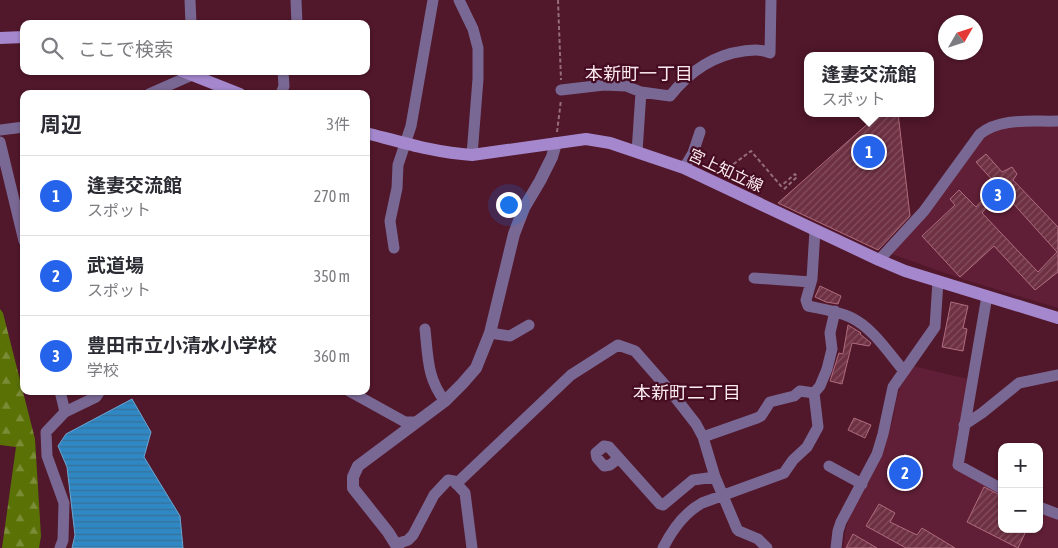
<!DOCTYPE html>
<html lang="ja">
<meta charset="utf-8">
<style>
:root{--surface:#fff;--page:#f2f2f3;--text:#2b2b33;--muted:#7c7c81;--line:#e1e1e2;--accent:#2563eb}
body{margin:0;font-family:"Asap Condensed","Noto Sans JP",sans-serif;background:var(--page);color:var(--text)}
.controls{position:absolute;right:15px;bottom:15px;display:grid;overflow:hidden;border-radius:10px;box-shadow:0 1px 4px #0004}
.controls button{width:45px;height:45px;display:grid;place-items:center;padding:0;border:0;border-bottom:1px solid var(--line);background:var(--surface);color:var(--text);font:25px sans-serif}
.compass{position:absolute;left:938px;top:15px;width:45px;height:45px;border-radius:50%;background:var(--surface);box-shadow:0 1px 4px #0004;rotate:51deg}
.you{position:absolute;left:508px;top:204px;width:18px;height:18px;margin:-12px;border:4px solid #fff;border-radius:50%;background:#1a73e8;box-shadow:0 0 0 8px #1a73e833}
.badge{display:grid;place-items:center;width:32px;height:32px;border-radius:50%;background:var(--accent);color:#fff;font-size:16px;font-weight:700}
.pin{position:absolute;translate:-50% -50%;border:2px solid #fff;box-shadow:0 1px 5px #0006}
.popup{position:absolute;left:804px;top:52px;width:130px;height:65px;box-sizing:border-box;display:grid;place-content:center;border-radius:10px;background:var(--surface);filter:drop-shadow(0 1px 4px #0005);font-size:16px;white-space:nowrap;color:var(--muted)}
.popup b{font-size:19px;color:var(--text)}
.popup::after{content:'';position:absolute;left:50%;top:100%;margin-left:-10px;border:10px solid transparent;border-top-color:var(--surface)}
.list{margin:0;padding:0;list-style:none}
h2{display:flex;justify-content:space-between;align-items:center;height:65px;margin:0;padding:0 20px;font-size:21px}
h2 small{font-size:16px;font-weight:400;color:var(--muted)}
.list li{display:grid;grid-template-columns:32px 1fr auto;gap:15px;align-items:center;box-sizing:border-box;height:80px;padding:0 20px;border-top:1px solid var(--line)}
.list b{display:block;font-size:19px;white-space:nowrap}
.list p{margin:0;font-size:16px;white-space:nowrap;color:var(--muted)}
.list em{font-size:16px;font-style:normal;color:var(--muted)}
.icon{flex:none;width:28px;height:28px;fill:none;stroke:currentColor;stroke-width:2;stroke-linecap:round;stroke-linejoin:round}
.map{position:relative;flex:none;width:1058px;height:548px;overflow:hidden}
.search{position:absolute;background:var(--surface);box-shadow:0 1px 4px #0004;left:20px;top:20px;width:350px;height:55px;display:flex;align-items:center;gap:12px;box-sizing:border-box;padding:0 18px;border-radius:10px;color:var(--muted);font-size:19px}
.panel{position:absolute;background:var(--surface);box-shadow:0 1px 4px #0004;left:20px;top:90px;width:350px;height:305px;border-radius:10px}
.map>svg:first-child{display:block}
.built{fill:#601f36}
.forest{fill:url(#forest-firs)}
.water{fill:url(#water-rules);stroke:#6ca5d1}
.building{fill:url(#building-hatch);stroke:#af6c7e;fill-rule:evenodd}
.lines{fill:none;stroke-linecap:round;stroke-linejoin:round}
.path{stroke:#966d7b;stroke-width:2;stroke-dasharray:4 2.5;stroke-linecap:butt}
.minor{stroke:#7a6894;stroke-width:11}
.tertiary{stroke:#7a6894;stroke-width:12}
.secondary{stroke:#a487cd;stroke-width:12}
.labels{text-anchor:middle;stroke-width:4.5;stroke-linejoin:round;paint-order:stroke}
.street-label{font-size:16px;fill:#faeaee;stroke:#460c22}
.neighbourhood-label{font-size:18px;fill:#faeaee;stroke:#460c22}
</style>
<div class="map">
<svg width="1058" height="548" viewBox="0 0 1058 548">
<defs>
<pattern id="forest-firs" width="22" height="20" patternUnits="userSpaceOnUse" patternTransform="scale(1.25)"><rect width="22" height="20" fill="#5a7106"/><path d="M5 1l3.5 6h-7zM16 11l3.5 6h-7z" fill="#7b8c37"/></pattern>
<pattern id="water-rules" width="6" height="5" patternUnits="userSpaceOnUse" patternTransform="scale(1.25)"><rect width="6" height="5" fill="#2f88c4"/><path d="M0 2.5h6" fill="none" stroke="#397198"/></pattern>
<pattern id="building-hatch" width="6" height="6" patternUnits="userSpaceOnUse" patternTransform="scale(1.25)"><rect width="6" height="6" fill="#6e3144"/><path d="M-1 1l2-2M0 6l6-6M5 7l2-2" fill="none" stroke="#844f5f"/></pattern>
</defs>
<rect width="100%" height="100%" fill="#51172b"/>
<path class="built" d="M1058 124V308L959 278 892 254 982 137 996 127Z
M913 366 968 379 954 466 1002 492V529H1039V509L1058 516V548H843L846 528 850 515 882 455 893 419 897 396 900 388Z"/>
<path class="forest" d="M0 309 3 313 35 439 41 536 39 548H2L16 447 0 445Z"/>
<path class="water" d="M132 399 151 432 144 457 180 516 183 548H72L75 535 67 467 58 446 66 434Z"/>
<path class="building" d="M880 113H898L910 216 878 250 778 203Z
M986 154 1002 172 1012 167 1017 174 1013 180 1058 227V272L1035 290 994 246 960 277 922 236 955 205 950 199 959 190 976 207 996 184 976 162ZM1001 190 1057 252 1038 272 982 213Z
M820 286 841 296 838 304 826 302 815 297Z
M951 302 968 306 963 328 967 329 963 351 942 347Z
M848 325 861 333 860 334 871 343 869 346 852 343 842 384 830 381 839 353 843 354Z
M854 418 871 425 865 438 848 430Z
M905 454 921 465 906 491 889 480Z
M984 487 1002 496V529H1027L1018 548 967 522Z
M879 504 895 513 890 522 917 535 922 528 955 548H906L866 526Z
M853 534 877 548H846Z"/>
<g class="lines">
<path class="path" d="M558 0 561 80
M557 132 561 100
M723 172 751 151 781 186 795 174 797 177 782 191"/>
<path class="minor" d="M190 0 191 24
M296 0 297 24
M459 0 473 29 478 48V79L472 155
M561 90 604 85 626 86 641 92 637 152
M641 92 670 96C689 72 713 55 744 51 754 50 761 49 770 53L771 0
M149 94 192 75V71
M281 94 284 86 283 71
M0 130 24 127
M0 142 24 241
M684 168 693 153 700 132
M815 230 812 279 806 300 808 306C822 309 837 311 850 317 872 327 888 352 903 370
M394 248 390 221 397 188 398 165 411 126 433 0
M879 260 924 211 980 134C1001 117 1032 122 1058 121
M754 278 811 282
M987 296 958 465 1002 489
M425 329C428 356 427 379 445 401
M490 333 510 336 529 325
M60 391 65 412
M349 391 405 422H416
M814 393 820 386 827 369 832 349 830 333 835 311
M964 425 982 413 1019 383 1058 375
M619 458 610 465 604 466 597 458 596 453 604 446 609 447 660 504 663 505 693 480 715 477
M829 466 862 484
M456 484 571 375 618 345 635 351 671 392 696 424 703 437 715 477 737 529 739 531 758 539 767 548
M1039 507 1058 514
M397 544 408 540 413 535 434 495 448 480 454 481 465 493 472 548
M60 548 63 540 64 503 47 456 46 432 65 412 96 397 100 391
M663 548C672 530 684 513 702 503L784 473 793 460 807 447 818 427 814 393 800 391 794 396 770 402 761 416 757 418 703 437
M836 548 838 531 841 522 877 454 883 434 893 387 935 327 938 281"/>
<path class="tertiary" d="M398 548 388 532 353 488V477L358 466 445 401 462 384 476 368 490 333 514 234 524 208 540 181 552 157 556 143"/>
<path class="secondary" d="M0 38 24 37
M182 71 240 94
M366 133C401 142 436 153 472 155L586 139 610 143 684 168 879 260 905 271 1058 318"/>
</g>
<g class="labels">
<g class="street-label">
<text transform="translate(726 170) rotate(25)" y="6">宮上知立線</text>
</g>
<g class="neighbourhood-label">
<text x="639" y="80">本新町一丁目</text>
<text x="687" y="399">本新町二丁目</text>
</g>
</g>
</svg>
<div class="controls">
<button>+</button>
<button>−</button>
</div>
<svg class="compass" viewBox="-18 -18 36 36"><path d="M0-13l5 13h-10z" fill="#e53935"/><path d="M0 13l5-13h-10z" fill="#7c7c81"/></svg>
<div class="you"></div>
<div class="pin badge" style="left:869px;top:152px">1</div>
<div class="popup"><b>逢妻交流館</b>スポット</div>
<div class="pin badge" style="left:905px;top:473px">2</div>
<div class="pin badge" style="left:998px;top:195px">3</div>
<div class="search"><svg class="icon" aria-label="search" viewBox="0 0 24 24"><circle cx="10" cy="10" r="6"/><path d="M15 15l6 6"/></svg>ここで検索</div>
<section class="panel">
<h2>周辺<small>3件</small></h2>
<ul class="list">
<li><span class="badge">1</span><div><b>逢妻交流館</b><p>スポット</p></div><em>270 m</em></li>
<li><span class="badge">2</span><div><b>武道場</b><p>スポット</p></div><em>350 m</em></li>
<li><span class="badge">3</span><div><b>豊田市立小清水小学校</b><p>学校</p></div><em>360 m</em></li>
</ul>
</section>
</div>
